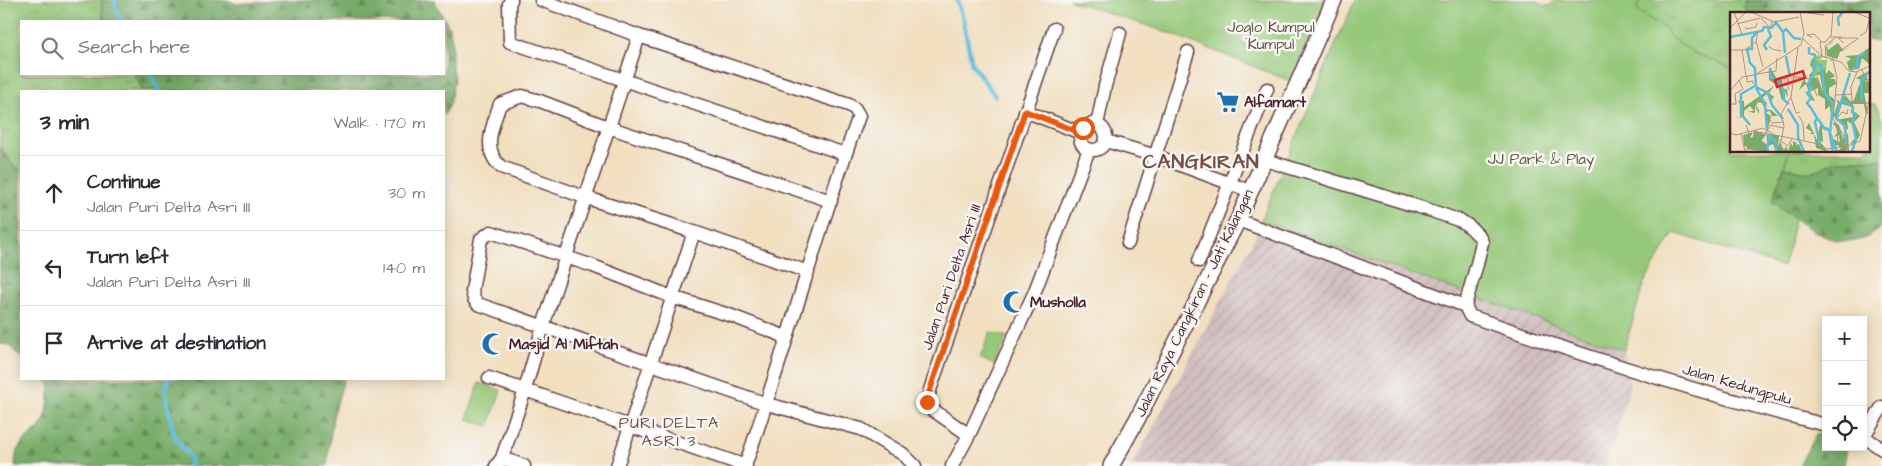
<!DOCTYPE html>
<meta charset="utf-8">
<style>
:root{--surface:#fff;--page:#f7f7f7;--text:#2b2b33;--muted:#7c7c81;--line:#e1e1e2}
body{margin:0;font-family:"Architects Daughter",sans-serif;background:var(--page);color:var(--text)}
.controls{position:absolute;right:15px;bottom:15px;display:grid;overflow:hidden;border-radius:0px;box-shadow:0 2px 12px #0003}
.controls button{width:45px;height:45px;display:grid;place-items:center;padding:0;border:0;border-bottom:1px solid var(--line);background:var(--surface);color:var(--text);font:25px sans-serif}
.stop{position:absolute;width:15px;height:15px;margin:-11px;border:4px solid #ea580c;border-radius:50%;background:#fff}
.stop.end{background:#ea580c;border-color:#fff;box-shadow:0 1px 5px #0008}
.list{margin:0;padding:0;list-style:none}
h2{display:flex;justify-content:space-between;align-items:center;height:65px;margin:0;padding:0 20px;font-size:21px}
h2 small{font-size:16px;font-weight:400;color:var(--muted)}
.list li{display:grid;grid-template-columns:32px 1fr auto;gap:15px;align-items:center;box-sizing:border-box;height:75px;padding:0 20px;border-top:1px solid var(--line)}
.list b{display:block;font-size:19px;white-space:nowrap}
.list p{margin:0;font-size:16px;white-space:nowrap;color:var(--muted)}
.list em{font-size:16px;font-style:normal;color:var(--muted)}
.icon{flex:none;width:28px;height:28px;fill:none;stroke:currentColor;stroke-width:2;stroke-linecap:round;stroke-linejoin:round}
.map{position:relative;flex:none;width:1882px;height:466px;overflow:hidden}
.search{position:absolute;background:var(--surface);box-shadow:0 2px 12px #0003;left:20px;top:20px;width:425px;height:55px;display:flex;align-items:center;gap:12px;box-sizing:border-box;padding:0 18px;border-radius:0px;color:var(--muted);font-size:19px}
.panel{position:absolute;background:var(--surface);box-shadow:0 2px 12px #0003;left:20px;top:90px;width:425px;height:290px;border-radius:0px}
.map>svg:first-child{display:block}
.industrial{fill:url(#industrial-furrows)}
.grass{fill:url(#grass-tufts);stroke:#707452}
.forest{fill:url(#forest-firs);stroke:#61664a}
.green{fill:#95c879;stroke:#707452}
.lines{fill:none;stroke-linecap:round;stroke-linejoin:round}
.stream{stroke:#5cbcdb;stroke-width:4.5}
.minor-casing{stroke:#633c41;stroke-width:15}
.tertiary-casing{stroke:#633c41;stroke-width:18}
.minor{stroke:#fff;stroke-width:12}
.tertiary{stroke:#fff;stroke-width:15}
.route{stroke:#ea580c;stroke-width:6}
.labels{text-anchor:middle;stroke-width:5;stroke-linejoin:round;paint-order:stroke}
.park-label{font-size:15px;fill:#605242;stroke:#f6f6f2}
.poi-label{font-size:15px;font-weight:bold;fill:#4a1f2b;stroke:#f6f6f2;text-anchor:start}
.street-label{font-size:15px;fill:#4a1f2b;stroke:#f6f6f2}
.neighbourhood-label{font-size:16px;letter-spacing:1px;fill:#7a4c45;stroke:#f6f6f2}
.district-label{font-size:20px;font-weight:bold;letter-spacing:1px;fill:#7a4c45;stroke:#f6f6f2}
.inset-river{fill:none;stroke:#5cbcdb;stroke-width:2.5}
.inset-road{fill:none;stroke:#ae9284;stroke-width:1}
.view{fill:#d62828;fill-opacity:0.15;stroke:#d62828;stroke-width:2.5}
.inset-edge{fill:none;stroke:#4a1f2b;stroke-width:2.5}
</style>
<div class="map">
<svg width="1882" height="466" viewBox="0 0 1882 466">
<defs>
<pattern id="industrial-furrows" width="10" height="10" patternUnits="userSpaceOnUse" patternTransform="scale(1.25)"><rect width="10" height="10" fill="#d1bfbf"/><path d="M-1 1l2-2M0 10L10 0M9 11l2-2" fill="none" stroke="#b5a4a4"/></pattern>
<pattern id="grass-tufts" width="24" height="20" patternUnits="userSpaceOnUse" patternTransform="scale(1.25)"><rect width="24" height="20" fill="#95c879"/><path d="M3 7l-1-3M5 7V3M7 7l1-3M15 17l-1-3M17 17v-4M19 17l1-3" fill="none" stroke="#82ab69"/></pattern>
<pattern id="forest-firs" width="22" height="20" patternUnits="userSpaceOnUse" patternTransform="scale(1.25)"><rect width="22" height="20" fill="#78ac69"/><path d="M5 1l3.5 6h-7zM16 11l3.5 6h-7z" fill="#648b57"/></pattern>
</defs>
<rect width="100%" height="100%" fill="#f6f6f2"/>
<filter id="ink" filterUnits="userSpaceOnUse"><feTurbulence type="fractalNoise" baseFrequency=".02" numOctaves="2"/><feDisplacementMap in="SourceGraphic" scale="10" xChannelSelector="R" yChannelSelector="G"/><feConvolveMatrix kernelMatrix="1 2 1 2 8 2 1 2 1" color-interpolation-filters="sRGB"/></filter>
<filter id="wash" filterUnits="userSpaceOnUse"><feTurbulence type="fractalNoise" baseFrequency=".0096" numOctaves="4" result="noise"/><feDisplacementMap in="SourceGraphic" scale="20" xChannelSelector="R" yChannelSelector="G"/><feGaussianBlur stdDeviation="1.12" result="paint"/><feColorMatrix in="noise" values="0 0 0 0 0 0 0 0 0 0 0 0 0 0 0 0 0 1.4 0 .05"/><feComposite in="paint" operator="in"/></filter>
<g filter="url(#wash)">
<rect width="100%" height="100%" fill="#f1dfc0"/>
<path class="industrial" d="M1261 220 1624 350 1630 387 1606 466H1132L1255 237Z"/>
<path class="grass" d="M0 0H101L103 21H21V74H134L143 91H21V172L9 160 0 147Z
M1639 0H1746L1745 8 1749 14H1731V68L1696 54 1670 37 1637 10Z
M1868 102 1876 105 1882 119V159L1835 161 1811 173 1784 167 1789 151H1868Z"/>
<path class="forest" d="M101 0H228L236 4 283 0H434L449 27 452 41V67L454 80 449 107 444 115V91H143L134 74H444V21H103Z
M1746 0H1882V43L1868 40V14H1749L1745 8Z
M0 147 9 160 21 172V358L9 345 0 344Z
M1882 159V227C1843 262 1806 226 1772 202L1784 167 1811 173 1835 161Z
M45 379H344L333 417 327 466H15C15 436 35 440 45 418 49 408 49 393 50 383Z
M1822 434 1826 435V447L1847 448 1844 466H1799L1815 435Z"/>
<path class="green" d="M1069 0H1327L1290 81 1169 33Z
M1355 0H1536L1543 6H1549L1555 0H1639L1637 10 1667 30 1670 37 1696 54 1731 68V151H1789L1772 202 1794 218 1790 243 1783 267 1674 233 1644 283 1624 350 1261 220C1293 147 1322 72 1355 0Z
M990 332 1007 337 994 365 980 358Z
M479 383 501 390 489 426 467 419Z"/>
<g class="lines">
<path class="stream" d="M114 0 120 21
M957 0 962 15 972 64 995 96
M150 74 160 91
M170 379 165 389 174 436 190 458 191 466"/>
</g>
</g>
<g filter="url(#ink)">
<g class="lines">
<defs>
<path id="minor" d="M511 0 509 4 510 42 845 154
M541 0 639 36 849 105 855 109 859 116C817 231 786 350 745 466
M1025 111 1081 133
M1080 137a13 13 0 1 1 26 0a13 13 0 1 1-26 0Z
M1097 125 1105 86 1120 33
M1106 141 1156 156 1250 191
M1265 160 1429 210 1461 221 1470 227 1479 236 1482 242 1477 264 1465 306 1470 316C1587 357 1705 395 1826 425
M1238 220 1465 306
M1128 243 1188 52
M1199 261 1267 89
M808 272 694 232 584 197 501 167C481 149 493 125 500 104L522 96 540 101 608 127 831 201
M786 337 732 316 672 297 593 266 491 232 481 239 472 291 474 299 478 304 767 404 861 429 903 454 915 466
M489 378 525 390 543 326 639 36
M969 435 930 408 927 402 930 390 1054 29
M1863 436 1882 449
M1864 436 1882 407
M502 458 525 390 746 466
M496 466 502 458 524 466
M617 466 694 232
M952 466 969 435 1035 291 1089 149"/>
<path id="tertiary" d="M1111 466 1140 414 1238 220 1334 0"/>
</defs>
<use href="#minor" class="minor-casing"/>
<use href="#tertiary" class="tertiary-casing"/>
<use href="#minor" class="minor"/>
<use href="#tertiary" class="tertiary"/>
</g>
</g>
<g class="lines" filter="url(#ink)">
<path class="route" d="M927 402 930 390 1025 111 1081 133 1083 128"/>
</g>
<defs>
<symbol id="supermarket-bare" viewBox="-9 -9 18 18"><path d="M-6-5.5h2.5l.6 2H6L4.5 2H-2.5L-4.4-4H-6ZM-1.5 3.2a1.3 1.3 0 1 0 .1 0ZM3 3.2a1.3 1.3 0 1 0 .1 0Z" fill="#1f6fb2" stroke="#f6f6f2" stroke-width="2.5" paint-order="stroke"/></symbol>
<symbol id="mosque-bare" viewBox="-9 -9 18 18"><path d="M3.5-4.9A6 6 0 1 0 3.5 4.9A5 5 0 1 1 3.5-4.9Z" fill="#1f6fb2" stroke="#f6f6f2" stroke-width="2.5" paint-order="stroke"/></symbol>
</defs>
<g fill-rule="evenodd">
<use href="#supermarket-bare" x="1212" y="86" width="32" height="32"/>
<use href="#mosque-bare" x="998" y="286" width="32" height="32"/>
<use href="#mosque-bare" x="477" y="328" width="32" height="32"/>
</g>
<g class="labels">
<g class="park-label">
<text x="1271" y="32">Joglo Kumpul<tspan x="1271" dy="17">Kumpul</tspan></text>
<text x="1541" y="164">JJ Park &amp; Play</text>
</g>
<g class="poi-label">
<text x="1244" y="107">Alfamart</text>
<text x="1030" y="307">Musholla</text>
<text x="509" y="349">Masjid Al Miftah</text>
</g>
<g class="street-label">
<text transform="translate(951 277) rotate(-71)" y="5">Jalan Puri Delta Asri III</text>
<text transform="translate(1194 303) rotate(-64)" y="5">Jalan Raya Cangkiran - Jati Kalangan</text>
<text transform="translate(1737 384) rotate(16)" y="5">Jalan Kedungpulu</text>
</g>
<g class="neighbourhood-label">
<text x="669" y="428">PURI DELTA<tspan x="669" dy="18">ASRI 3</tspan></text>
</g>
<g class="district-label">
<text x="1201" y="168">CANGKIRAN</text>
</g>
</g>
<g transform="translate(1730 12)">
<rect width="140" height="140" fill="#f1dfc0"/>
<path d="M88 43 93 45 89 48H97L96 58 83 66 82 52 86 51 82 47Z" fill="#95c879"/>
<path d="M103 29 102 31 97 34 98 38 108 31 113 38 121 35 110 40 107 47 97 44 96 35ZM140 35V53L132 46 129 57 119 58 117 50 121 47 115 44 129 43ZM84 46 88 52H83L86 56 81 65 87 66 93 80 90 63 85 62 95 56 96 62 99 58 105 64 100 67H105L106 72 99 76V83L105 88 100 101V94L95 98V87L88 83V76L80 80 85 89 78 87 81 86 76 72 69 78 74 66 76 71 81 70 79 63 84 58 80 53 82 48 77 51ZM39 57H41L47 67 51 64 53 76 57 78 58 85 55 80 52 89 48 74 39 68ZM137 60V67L140 68 134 69 139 70 140 81H134L138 101 136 103 134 92H123L124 100 130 104 124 110 130 123 126 130 120 132 125 126 124 113 117 109 118 117 114 118 113 112 106 108 123 105 122 95 112 92 108 104 103 105 108 91 106 87 110 90 115 83 121 90 124 88 131 68 126 66ZM44 74 39 81 44 85 41 89 37 82 32 86 37 91 35 97 41 98 48 104H42L40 99 36 100 32 91 28 90 26 94 29 98V102L25 94V91V100L24 101 18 99H24L20 94 14 99V105L6 106 10 105 12 95 8 89H14V95ZM36 101 41 104 37 121 49 124 48 135 50 130 54 138 56 134 58 139 61 131 63 135V129L66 131 67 128 66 133 69 132 72 140H46L43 132 38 134 39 140 15 137 18 135 14 134 13 123 23 120 20 126 23 125 24 118 36 123 31 128 37 133ZM104 110 109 113 113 128 118 121 119 140 116 137V140H107L111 136 108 133 101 135 100 126 110 130 109 123 104 125 108 120 104 112 102 117ZM79 111 87 128 90 113 98 116V119L92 116 93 130 89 128 98 140 86 136 84 122H80L82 120 76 116Z" fill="#78ac69"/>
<path class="inset-river" d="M45 9 53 20 56 17 64 26 71 27M109 14 108 6 113 0M53 20 55 41M0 25 32 19 34 15 41 16 46 11M79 35V41L85 43 84 60 78 72 82 77 77 81 81 86 77 91 81 96M37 38 34 33 41 24 38 17M56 44 60 65M84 51 91 53 95 81 103 92 100 121 107 140M40 56V64L49 70 54 79V88L59 92M121 58 127 55 128 44 135 41M26 75 38 81 42 93 53 107M26 75 25 56 20 51 17 37H22V26L28 19M26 76 35 92 37 118M112 88 123 95 122 100 126 102 122 109 126 126 122 140M132 88 131 69 140 59M81 96 87 106 85 110 90 133M58 97 68 113V125L74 140M88 107 95 117H99L103 140M20 113 11 102V82L25 74M37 122 45 129 47 140M116 132 115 114 106 106 120 61M37 140 39 124"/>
<path class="inset-road" d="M4 0 12 22M21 0 44 10 69 5M124 0 139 6M78 1 94 3M31 6 40 16 42 9M7 12 30 6M15 15 16 17 26 15 27 11M0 16 16 0M28 20 26 29 33 55M130 24 136 20 140 6M82 25 77 23 84 22 92 30M101 25 103 0M73 27 92 44 111 50 119 59 126 60 140 54M114 31 108 26H127M40 36 39 34 42 37 52 39M0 38H15L26 30M12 38 16 64M92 44 90 30H96L99 25H112M96 46 95 34 106 25M103 48 107 66 103 107 113 122 115 135M101 49 104 43 129 26M132 58 140 74M127 60 121 75 122 90 139 91M27 62 46 59 47 46M17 64V70L23 69V72M87 64 92 79M65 65 81 67 87 84M53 67 58 66V78M0 79 12 65 25 63 71 33 74 21 70 0M106 83 122 82M61 86 66 101 70 100M1 92H6L5 82 13 77 9 68M69 104 73 111 74 128M108 105 112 100 117 102 118 97M40 108 42 111 54 110M16 113 25 140M107 114 108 132M38 117 41 113 53 116M0 121 6 123 33 116 45 123 84 131 97 137 117 134 119 140M11 121 15 140M23 125 26 120 36 121M49 128 58 134 62 127M118 134 130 129 140 85M33 140 31 129 37 119M49 140 54 114 51 102 61 85 68 36"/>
<path class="view" d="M73 59 75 66 47 75 45 68Z"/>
<rect width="140" height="140" class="inset-edge"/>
</g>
</svg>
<div class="controls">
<button>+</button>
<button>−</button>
<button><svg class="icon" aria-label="locate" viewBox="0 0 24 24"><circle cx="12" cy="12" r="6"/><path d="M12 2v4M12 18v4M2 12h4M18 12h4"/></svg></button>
</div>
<div class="stop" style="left:1083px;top:128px"></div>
<div class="stop end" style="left:927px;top:402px"></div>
<div class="search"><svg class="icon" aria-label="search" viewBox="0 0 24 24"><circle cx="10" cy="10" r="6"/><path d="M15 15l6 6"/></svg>Search here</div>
<section class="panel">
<h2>3 min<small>Walk · 170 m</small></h2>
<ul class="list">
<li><svg class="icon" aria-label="ahead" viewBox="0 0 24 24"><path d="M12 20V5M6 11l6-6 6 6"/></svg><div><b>Continue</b><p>Jalan Puri Delta Asri III</p></div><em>30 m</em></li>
<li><svg class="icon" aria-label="left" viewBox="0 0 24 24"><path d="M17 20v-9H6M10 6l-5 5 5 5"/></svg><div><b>Turn left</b><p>Jalan Puri Delta Asri III</p></div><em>140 m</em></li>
<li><svg class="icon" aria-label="arrive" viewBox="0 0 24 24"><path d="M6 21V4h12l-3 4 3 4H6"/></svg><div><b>Arrive at destination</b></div></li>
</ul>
</section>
</div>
